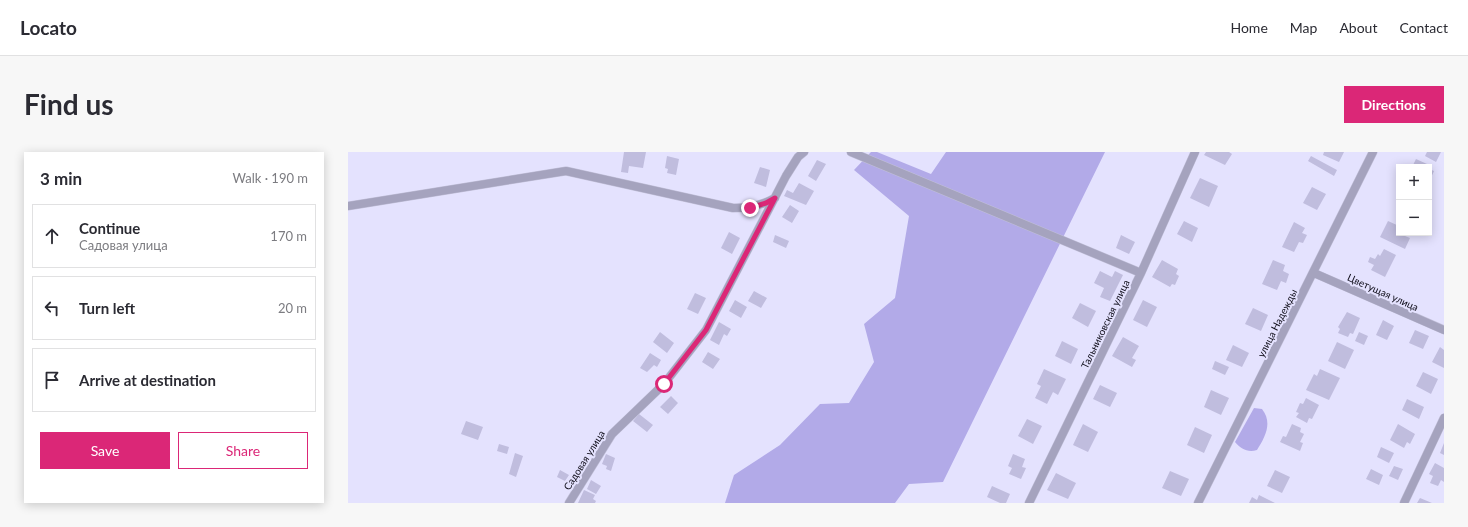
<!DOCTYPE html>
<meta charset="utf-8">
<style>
:root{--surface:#fff;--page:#f7f7f7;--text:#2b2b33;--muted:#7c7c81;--line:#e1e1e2;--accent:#db2777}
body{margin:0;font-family:Lato,sans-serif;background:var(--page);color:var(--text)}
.controls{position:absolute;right:12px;top:12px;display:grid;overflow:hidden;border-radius:0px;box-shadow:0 2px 10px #0003}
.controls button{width:36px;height:36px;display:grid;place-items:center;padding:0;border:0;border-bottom:1px solid var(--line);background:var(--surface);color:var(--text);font:20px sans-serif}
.stop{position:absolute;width:12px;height:12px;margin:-9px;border:3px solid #db2777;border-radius:50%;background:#fff}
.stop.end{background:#db2777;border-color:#fff;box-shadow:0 1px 4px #0008}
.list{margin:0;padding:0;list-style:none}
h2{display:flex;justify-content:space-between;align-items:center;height:52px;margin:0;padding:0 16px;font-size:17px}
h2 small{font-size:13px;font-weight:400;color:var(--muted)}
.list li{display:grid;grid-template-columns:26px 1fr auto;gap:12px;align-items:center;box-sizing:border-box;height:64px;margin:0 8px 8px;padding:0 8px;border:1px solid var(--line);border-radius:0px}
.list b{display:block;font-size:15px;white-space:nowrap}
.list p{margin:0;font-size:13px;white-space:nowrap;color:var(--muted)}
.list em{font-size:13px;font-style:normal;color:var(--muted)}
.actions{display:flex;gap:8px;padding:12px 16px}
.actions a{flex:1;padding:9px 0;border:1px solid var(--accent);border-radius:0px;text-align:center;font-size:14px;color:var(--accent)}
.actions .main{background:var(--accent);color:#fff}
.icon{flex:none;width:22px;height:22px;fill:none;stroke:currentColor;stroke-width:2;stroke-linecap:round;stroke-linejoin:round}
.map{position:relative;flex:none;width:1096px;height:351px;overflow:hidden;border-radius:0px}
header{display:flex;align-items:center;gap:24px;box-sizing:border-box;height:56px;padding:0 20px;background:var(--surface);border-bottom:1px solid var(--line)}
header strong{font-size:19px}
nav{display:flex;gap:22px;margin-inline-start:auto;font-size:14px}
.intro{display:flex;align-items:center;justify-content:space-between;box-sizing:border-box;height:96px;padding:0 24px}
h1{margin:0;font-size:28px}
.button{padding:10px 18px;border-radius:0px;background:var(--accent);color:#fff;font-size:14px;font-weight:700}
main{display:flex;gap:24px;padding:0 24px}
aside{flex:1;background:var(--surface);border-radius:0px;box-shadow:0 2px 10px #0003}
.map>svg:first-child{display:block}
.forest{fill:#b2aae8}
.building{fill:#c0bdde}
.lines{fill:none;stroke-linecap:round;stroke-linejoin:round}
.street-casing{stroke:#c2c0d9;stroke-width:9}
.street{stroke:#a5a3be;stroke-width:8}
.route{stroke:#db2777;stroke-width:5}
.labels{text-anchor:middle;stroke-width:4;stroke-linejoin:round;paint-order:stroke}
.street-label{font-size:10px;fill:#0e0c18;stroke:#e4e2fe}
</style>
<header>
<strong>Locato</strong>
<nav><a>Home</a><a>Map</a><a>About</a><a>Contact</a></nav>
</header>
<div class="intro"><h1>Find us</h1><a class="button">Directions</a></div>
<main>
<aside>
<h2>3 min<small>Walk · 190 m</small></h2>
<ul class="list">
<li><svg class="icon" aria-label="ahead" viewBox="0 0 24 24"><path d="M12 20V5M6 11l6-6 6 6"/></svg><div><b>Continue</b><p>Садовая улица</p></div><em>170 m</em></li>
<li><svg class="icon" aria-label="left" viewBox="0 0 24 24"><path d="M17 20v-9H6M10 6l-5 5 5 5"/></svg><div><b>Turn left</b></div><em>20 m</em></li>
<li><svg class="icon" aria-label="arrive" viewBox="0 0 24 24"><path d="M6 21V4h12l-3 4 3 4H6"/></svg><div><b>Arrive at destination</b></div></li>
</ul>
<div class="actions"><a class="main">Save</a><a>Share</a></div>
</aside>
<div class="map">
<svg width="1096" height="351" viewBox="0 0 1096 351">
<rect width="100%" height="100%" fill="#e4e2fe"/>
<path class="forest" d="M523 0H529L583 22 598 0H757L595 330 561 332 547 351H377L386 323 432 293 472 252 501 251 526 210 516 172 547 146 561 64 506 18Z
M906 256 914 257C925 271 917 285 909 298 900 301 893 297 887 290Z"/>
<path class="building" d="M276 0H298L295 16 281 14 280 21 273 20Z
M858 0H881L884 2 877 13 856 3Z
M976 0H996L991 10 975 3Z
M1079 0H1093L1088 10 1077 4Z
M319 4 331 7 328 23 319 21 320 17 317 16Z
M963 4 989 18 986 24 960 9Z
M1068 7 1079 12 1078 15 1065 13Z
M469 8 478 12 468 29 460 24Z
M412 15 422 18 418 35 406 31Z
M1081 17 1086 19 1081 30Z
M852 26 870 34 861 55 842 46Z
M451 31 466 39 458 53 436 44 439 38 445 41Z
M964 35 978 42 969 58 955 51Z
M442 53 451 59 444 71 434 65Z
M836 69 850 76 844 90 829 82Z
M1040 69 1051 74V81H1058L1057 84 1062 86 1057 97 1032 85Z
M946 70 957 76 954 81 959 83 955 91 951 90 946 100 934 95Z
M381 80 392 86 384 102 373 96Z
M427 83 441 89 438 96 425 90Z
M773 83 787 90 781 102 768 96Z
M1036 97 1048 103 1037 125 1023 118 1026 113 1020 110 1022 105 1027 107 1030 102 1032 104Z
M814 108 830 117 828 122 831 124 827 133 824 132 822 135 804 125Z
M925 108 937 113 935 119 941 122 938 131 933 129 929 138 914 132Z
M752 119 764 125 767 119 775 123 762 149 752 145 756 136 746 131Z
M406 139 419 146 413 156 400 149Z
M347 141 358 146 350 162 339 157Z
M387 148 399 155 393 166 381 159Z
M795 148 809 155 799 175 785 168Z
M732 151 748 159 740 175 724 166Z
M905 156 920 163 913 179 897 172Z
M999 160 1012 166 1005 182 1002 181 1000 185 990 181 992 177 990 175Z
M1035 168 1046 174 1039 188 1028 183Z
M371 170 383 177 379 184 376 182 371 193 362 188Z
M1067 178 1081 184 1075 197 1061 191Z
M312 180 326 191 319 201 305 190Z
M1011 180 1020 184 1016 193 1007 189Z
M775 185 791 194 784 206 788 208 784 215 764 204Z
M714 189 730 197 723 212 707 204Z
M989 190 1006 198 997 217 980 209Z
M885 193 901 201 894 215 878 208Z
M1092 195 1096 198V216L1084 210Z
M360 200 372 207 365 217 354 210Z
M302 201 313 208 309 215 306 213 299 220 292 216Z
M867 209 881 215 877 223 864 217Z
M696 217 718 227 710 243 705 240 699 252 687 246 693 234 689 232Z
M972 217 992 226 981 248 958 238 966 222 969 224Z
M1075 220 1090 227 1083 242 1068 234Z
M752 233 769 241 762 255 745 247Z
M863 238 881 246 873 263 856 255Z
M323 244 330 251 320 262 312 255Z
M958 246 971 253 964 267 961 266 959 271 948 265 951 261 948 260 952 251 955 252Z
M1059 247 1076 255 1071 267 1054 258Z
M291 262 305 273 299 280 285 269Z
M679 267 694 274 685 292 670 284Z
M118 269 135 275 130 288 113 282Z
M735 272 750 280 740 300 725 293Z
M944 272 953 276 952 280 956 282 952 290 955 291 952 299 932 290 935 284 938 285Z
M1050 272 1067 282 1062 292 1059 290 1056 296 1042 288Z
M847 275 864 283 856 301 839 293Z
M1096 291V303L1092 301Z
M151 292 161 295 159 302 149 299Z
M1033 295 1046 301 1041 311 1029 305Z
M167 301 175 304 168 325 161 322Z
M258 302 267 306 263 319 258 317 259 314 254 312Z
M665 302 677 307 674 315 678 316 673 327 661 322 664 316 660 314Z
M1087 311 1096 316V330L1093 328 1090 334 1082 331 1085 324 1081 322Z
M1046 314 1055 317 1050 328 1041 324Z
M1023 317 1035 323 1031 333 1018 327Z
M212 318 221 323 217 329 209 325Z
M927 318 942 325 934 341 919 334Z
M822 319 841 327 833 344 814 336Z
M708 321 728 331 720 347 699 338Z
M243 328 253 334 248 342 239 337Z
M644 334 662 342 658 351H652L639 345Z
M236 338 247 343 245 347 248 349 247 351H230Z
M911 343 927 351H901L904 345 909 348Z
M1072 346 1084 351H1069Z"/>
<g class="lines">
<defs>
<path id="street" d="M503 0 793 121
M0 54 218 19 385 56C400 56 413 54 427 46
M966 121 1096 178
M221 351 264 282 316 232 358 178 438 24 450 5 456 0
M681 351 793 121 847 0
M850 351 1025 0
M1056 351 1096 266"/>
</defs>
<use href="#street" class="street-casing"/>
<use href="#street" class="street"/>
</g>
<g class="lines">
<path class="route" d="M316 232 358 178 427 46 418 51 402 56"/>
</g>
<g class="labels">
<g class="street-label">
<text transform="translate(1035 140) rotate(24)" y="4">Цветущая улица</text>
<text transform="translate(929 171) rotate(-63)" y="4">улица Надежды</text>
<text transform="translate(757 172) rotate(-64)" y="4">Тальниковская улица</text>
<text transform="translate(236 308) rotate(-58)" y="4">Садовая улица</text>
</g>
</g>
</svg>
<div class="controls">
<button>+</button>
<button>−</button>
</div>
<div class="stop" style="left:316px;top:232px"></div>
<div class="stop end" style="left:402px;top:56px"></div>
</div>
</main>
